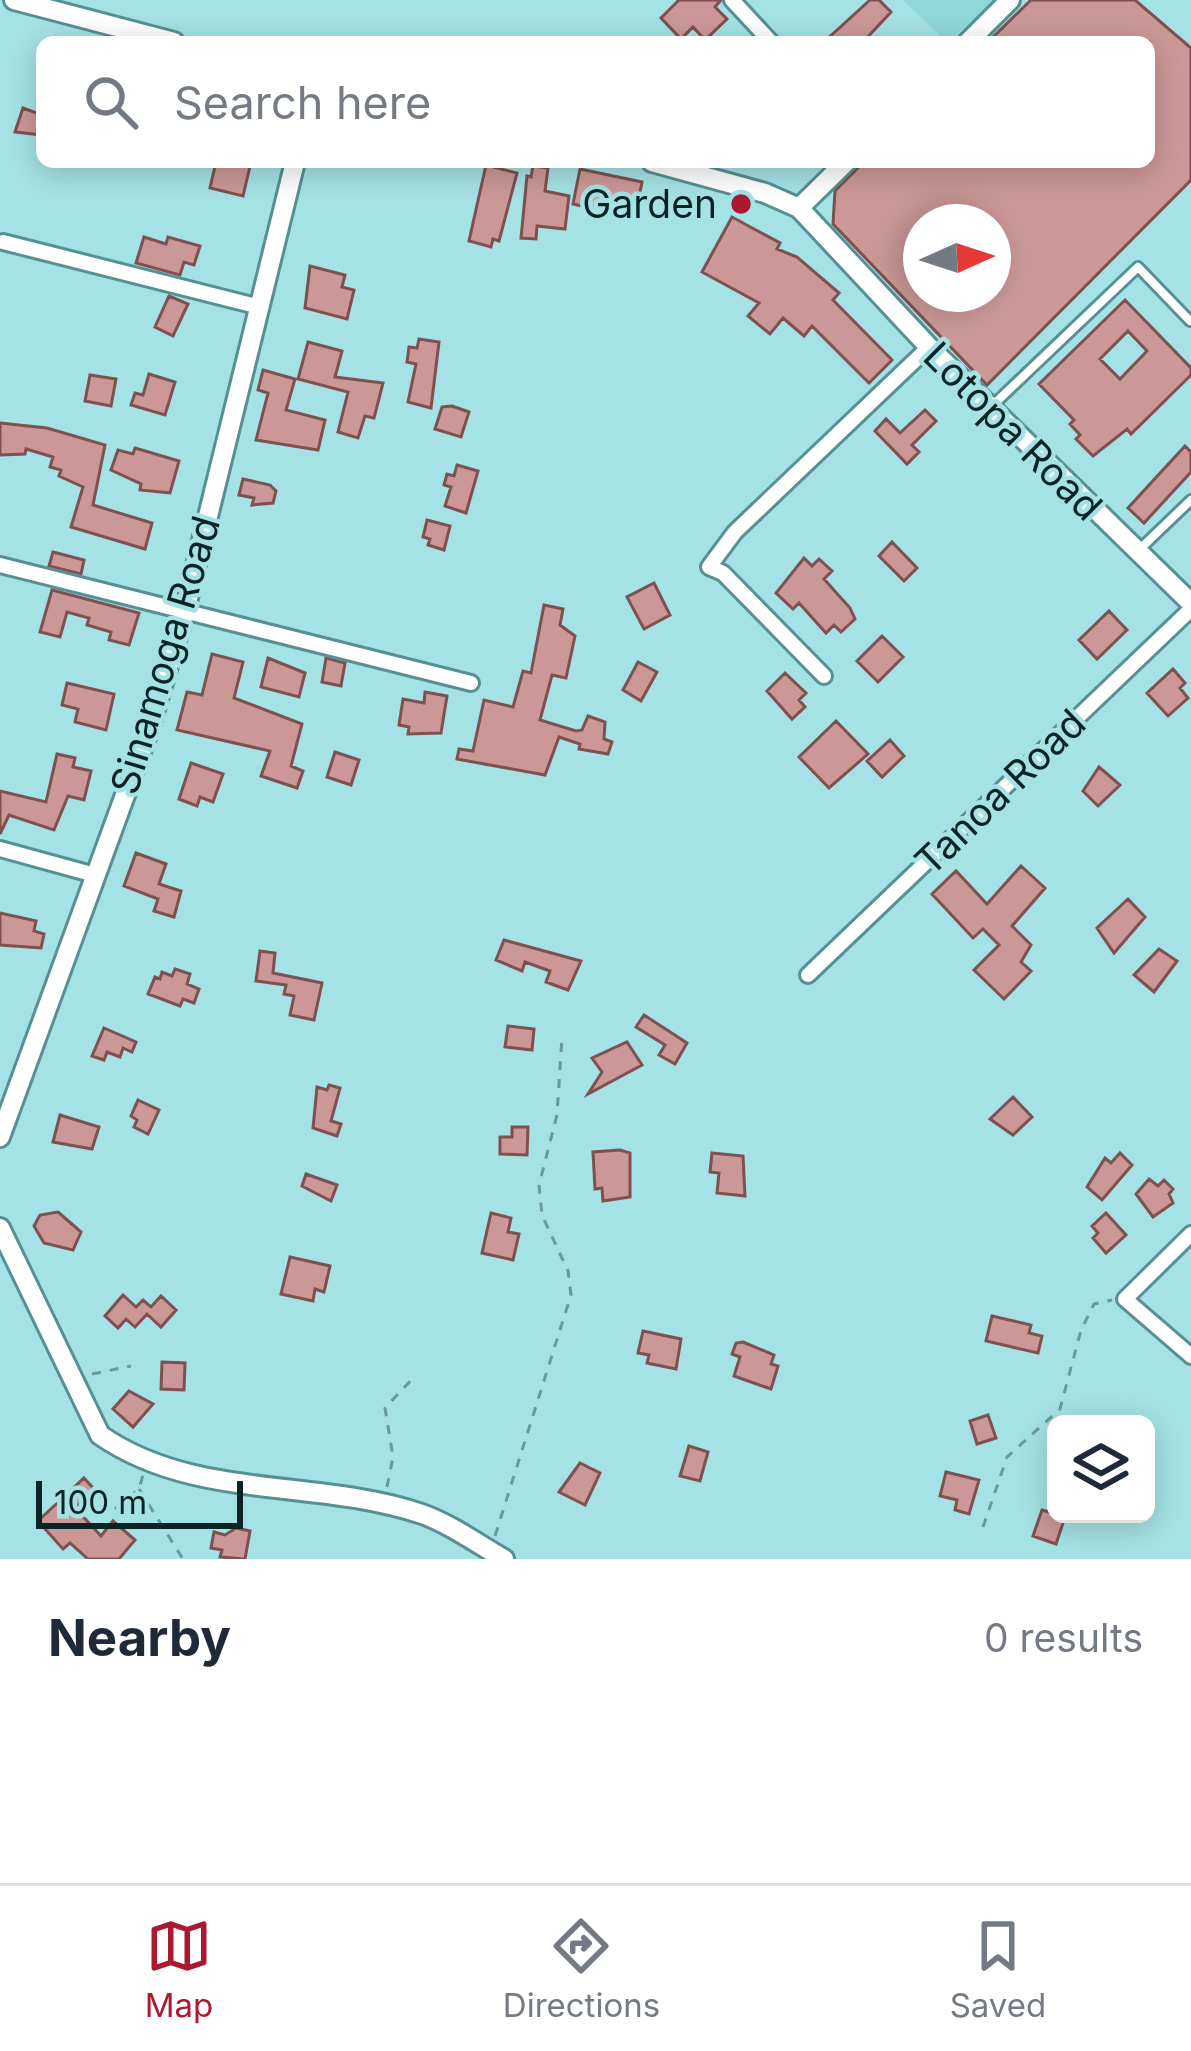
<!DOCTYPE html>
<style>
:root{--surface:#fff;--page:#f2f2f3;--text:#1f2937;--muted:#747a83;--line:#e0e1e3;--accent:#ad1831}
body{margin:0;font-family:Inter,sans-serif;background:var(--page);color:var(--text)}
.controls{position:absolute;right:36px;bottom:36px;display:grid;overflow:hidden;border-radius:18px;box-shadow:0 6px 30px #0003}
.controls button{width:108px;height:108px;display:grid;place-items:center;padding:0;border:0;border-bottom:3px solid var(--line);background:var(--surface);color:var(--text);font:60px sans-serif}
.compass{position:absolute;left:903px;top:204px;width:108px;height:108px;border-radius:50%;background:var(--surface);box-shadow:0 6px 30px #0003;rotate:87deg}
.scale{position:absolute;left:36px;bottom:30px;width:207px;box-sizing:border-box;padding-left:12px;border:6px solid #0a2324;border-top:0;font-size:33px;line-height:42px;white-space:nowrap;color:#0a2324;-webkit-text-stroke:9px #a5e2e5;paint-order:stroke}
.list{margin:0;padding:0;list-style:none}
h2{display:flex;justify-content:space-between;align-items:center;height:156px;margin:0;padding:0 48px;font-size:51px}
h2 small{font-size:39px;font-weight:400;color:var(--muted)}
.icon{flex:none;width:66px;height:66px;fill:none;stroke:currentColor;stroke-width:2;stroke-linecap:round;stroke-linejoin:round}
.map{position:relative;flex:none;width:1191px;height:1559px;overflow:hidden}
.search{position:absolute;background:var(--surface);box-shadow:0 6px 30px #0003;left:36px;right:36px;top:36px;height:132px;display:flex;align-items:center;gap:30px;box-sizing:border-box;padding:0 42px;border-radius:18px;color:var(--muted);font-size:45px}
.sheet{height:324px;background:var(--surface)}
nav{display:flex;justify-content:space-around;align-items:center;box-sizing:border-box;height:168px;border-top:3px solid var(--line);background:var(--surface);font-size:33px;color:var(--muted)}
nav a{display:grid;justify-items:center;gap:6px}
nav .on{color:var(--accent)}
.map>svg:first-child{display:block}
.built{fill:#90d7db}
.building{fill:#cb9897;stroke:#7e5050;stroke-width:3;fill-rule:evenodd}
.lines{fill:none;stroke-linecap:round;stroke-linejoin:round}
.lane-casing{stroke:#569093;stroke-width:14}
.street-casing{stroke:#569093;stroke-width:20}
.secondary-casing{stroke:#569093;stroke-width:24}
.path{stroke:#6a999b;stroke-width:3;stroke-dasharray:9 9;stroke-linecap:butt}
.lane{stroke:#fff;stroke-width:8}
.street{stroke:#fff;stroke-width:14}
.secondary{stroke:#fff;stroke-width:18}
.poi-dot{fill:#ad1831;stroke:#a5e2e5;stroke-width:4.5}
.labels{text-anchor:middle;stroke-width:9;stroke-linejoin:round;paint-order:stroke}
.poi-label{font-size:39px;fill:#0a2324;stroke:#a5e2e5;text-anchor:end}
.street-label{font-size:39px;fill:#0a2324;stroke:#a5e2e5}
</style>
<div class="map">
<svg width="1191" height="1559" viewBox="0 0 1191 1559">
<rect width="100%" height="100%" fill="#a5e2e5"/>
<path class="built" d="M903 0H996L947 42Z"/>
<path class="building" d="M679 0H721L715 7 727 19 705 40 693 27 681 39 661 18Z
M870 0H879L891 12 863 42H824Z
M1031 0H1135L1191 48V180L987 385 833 224 835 191 864 162H1149V42H988ZM921 222H993V294H921Z
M23 108 42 115V135L15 132Z
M216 162H251L243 196 210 188Z
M486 165 517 173 499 241 493 239 491 247 469 241Z
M533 166 548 168 545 191 569 196 565 229 537 226 536 239 521 238 527 176 531 177Z
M580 169 642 182 635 218 573 204Z
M732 217 780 243 777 249 797 257 839 293 833 300 892 360 869 383 812 326 804 336 783 318 770 334 748 316 759 303 702 272Z
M144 237 166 244 168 237 200 246 194 265 184 262 180 275 136 263Z
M310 266 345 275 342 287 354 290 347 319 305 308Z
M169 296 188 304 173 336 155 327Z
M1125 300 1191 368V375L1131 434 1127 429 1093 456 1076 439 1080 435 1070 424 1074 420 1039 384ZM1128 331 1147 351 1120 379 1100 359Z
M419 339 439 342 431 408 408 402 416 364 407 362 409 347 417 348Z
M308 342 342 351 335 377 383 383 374 418 365 416 358 438 338 432 348 392 298 379Z
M263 370 295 379 286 410 325 420 318 450 256 440 268 393 258 390Z
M149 374 175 382 165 415 131 405 135 393 143 395Z
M90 375 116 379 111 406 85 401Z
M452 406 469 412 461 437 435 429 442 407Z
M925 410 936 421 912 445 919 452 907 464 875 431 886 419 900 433Z
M0 423 47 428 105 445 93 505 152 523 145 549 71 527 83 487 59 476 61 470 50 467 53 457 26 449 25 454 0 455Z
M1185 446 1191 452V472L1144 523 1128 508Z
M135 448 179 461 170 493 140 490 141 484 111 470 118 450 133 454Z
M457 465 478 471 466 513 445 506 451 487 444 485 447 474 454 476Z
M243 479 270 485 276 491 273 503 252 505 254 498 239 495Z
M427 520 450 526 444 550 428 545 430 539 423 537Z
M892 542 917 568 904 581 879 556Z
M53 552 84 560 81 574 49 566Z
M804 558 812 566 819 559 832 571 824 579 850 608 855 619 841 632 834 625 826 633 799 603 793 609 776 593Z
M654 583 670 615 644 629 627 597Z
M52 590 139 613 129 645 109 640 111 632 87 625 89 618 67 612 60 637 40 632Z
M544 605 563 609 560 625 575 636 566 678 552 675 540 720 576 731 582 730 588 716 605 722 604 739 612 742 608 754 579 749 580 744 559 737 545 775 457 759 459 749 473 751 484 700 513 707 523 671 531 673Z
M1109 611 1127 630 1097 659 1079 640Z
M882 636 903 657 878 682 857 661Z
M212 654 243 662 234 698 302 724 291 766 303 771 297 788 261 776 270 751 177 730 187 692 202 695Z
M268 658 305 673 299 697 261 687Z
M326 658 345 663 341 686 322 682Z
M638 662 657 672 641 701 623 690Z
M1173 669 1185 683 1180 688 1188 698 1168 716 1147 693Z
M785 673 806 693 799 700 805 707 792 719 767 691Z
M67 683 114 694 106 730 75 722 78 709 62 705Z
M425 692 447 696 441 733 408 734 409 727 399 725 403 699 424 703Z
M836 721 868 754 829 788 799 757Z
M890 740 904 756 882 777 867 761Z
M335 752 359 760 351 785 327 777Z
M57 754 75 758 73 767 91 771 84 800 68 796 54 830 9 815 0 834V791L46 802Z
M191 763 223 774 213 802 200 797 197 806 179 799Z
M1099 767 1120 785 1098 806 1083 791Z
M136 853 166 864 159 884 181 891 174 917 154 911 158 899 124 886Z
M1021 866 1045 888 1012 926 1031 945 1021 962 1031 971 1004 999 974 970 999 945 983 929 973 938 932 894 956 871 987 904Z
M1128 899 1145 917 1114 953 1097 928Z
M0 913 36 921 34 931 44 934 41 948 0 945Z
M504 940 581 961 568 990 546 982 550 971 525 962 522 971 496 960Z
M1159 949 1177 961 1154 992 1134 975Z
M260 951 275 953 273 973 322 983 314 1020 290 1015 294 996 284 994 286 985 256 981Z
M175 969 190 974 187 984 199 989 194 1003 183 999 180 1006 148 994 155 977 160 979 162 972 172 976Z
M644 1015 687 1043 675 1064 659 1055 665 1045 636 1027Z
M508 1026 534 1029 532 1050 505 1047Z
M104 1028 136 1042 132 1052 123 1048 120 1057 107 1052 104 1060 92 1056Z
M627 1042 642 1065 588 1094 602 1072 592 1058Z
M329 1085 340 1088 331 1121 341 1124 337 1136 313 1128 317 1087 327 1090Z
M1013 1097 1032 1117 1013 1135 990 1119Z
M138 1100 159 1110 148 1134 134 1127 137 1120 131 1116Z
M60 1115 99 1127 92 1149 53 1142Z
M512 1127H528L527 1155 500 1154V1137H512Z
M620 1150 630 1153V1197L603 1201 602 1188 595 1189 593 1152Z
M712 1153 743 1156 745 1196 717 1193 719 1173 710 1172Z
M1120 1153 1132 1165 1102 1200 1087 1187 1105 1158 1111 1163Z
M306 1174 337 1185 331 1201 302 1186Z
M1149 1179 1158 1186 1164 1180 1173 1189 1169 1194 1173 1203 1153 1217 1136 1194Z
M58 1212 81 1232 73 1250 44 1243 34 1226 40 1215Z
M491 1213 511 1218 508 1232 519 1234 513 1260 482 1253Z
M1106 1213 1126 1235 1106 1253 1093 1238 1098 1233 1092 1226Z
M290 1257 330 1266 324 1292 315 1289 313 1301 281 1294Z
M123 1295 136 1307 143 1300 151 1307 161 1296 176 1310 161 1327 147 1314 135 1327 126 1319 118 1328 105 1316Z
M992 1316 1031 1325 1029 1333 1042 1336 1038 1353 986 1341Z
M643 1331 681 1339 676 1369 647 1363 649 1355 638 1353Z
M743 1342 774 1355 771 1364 778 1366 771 1389 734 1376 740 1357 732 1354 736 1343Z
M162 1362 185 1363 184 1390 161 1389Z
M129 1391 153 1404 133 1427 113 1409Z
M988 1415 996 1438 977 1444 970 1421Z
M689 1446 708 1452 700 1481 680 1476Z
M580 1463 600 1473 585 1505 559 1492Z
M946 1472 979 1480 969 1514 955 1510 957 1500 940 1496Z
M84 1478 95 1490 75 1508 101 1536 113 1521 135 1540 119 1559H88L70 1543 63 1549 38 1521Z
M1042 1510 1065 1517 1056 1544 1033 1536Z
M236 1528 250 1531 245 1559 220 1557 222 1550 211 1548 214 1532 225 1535Z"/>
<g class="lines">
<defs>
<path id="lane" d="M991 407 1138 267 1190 321
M1141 548 1191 500"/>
<path id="street" d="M732 0 771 42
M3 242 260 307
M0 565 471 683
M824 676 723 573 709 567 735 532 929 347
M0 849 95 875
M808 975 1191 609
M1191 1234 1125 1299 1191 1356"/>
<path id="secondary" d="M14 0 174 42
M968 42 1010 0
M652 162 765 193 799 208 929 347 1191 603
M799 208 846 162
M0 1137 147 735 184 614 295 162
M0 1228 100 1435C195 1501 316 1478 422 1514 450 1524 478 1544 504 1559"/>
</defs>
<use href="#lane" class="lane-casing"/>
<use href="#street" class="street-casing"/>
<use href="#secondary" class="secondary-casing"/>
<path class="path" d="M92 1374 131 1366
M387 1487 393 1457 385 1408 415 1376
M139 1489 183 1559
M115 1509 139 1489 143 1475
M983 1527 1007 1457 1060 1409 1081 1330 1094 1304 1112 1300
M495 1536 571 1295 568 1271 542 1215 539 1185 557 1115 562 1037"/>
<use href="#lane" class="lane"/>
<use href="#street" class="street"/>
<use href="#secondary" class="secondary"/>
</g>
<circle class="poi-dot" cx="741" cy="204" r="12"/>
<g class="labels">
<g class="poi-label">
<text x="717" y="218">Garden</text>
</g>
<g class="street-label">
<text transform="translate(1013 431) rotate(45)" y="14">Lotopa Road</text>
<text transform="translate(165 655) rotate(-73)" y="14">Sinamoga Road</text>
<text transform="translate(1000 792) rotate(-44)" y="14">Tanoa Road</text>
</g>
</g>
</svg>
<div class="controls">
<button><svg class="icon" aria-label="layers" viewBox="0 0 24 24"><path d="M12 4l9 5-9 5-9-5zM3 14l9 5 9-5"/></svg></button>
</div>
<svg class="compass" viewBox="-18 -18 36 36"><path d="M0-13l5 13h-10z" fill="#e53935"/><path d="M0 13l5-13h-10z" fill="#747a83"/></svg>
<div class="scale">100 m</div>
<div class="search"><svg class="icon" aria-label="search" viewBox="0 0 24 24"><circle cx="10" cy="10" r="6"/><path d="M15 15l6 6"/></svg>Search here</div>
</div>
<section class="sheet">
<h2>Nearby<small>0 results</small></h2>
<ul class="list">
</ul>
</section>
<nav>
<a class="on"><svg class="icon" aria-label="map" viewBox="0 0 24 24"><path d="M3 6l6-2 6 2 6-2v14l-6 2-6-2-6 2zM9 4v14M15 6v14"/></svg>Map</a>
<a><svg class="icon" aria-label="directions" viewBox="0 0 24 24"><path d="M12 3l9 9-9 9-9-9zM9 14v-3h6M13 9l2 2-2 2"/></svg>Directions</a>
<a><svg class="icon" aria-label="saved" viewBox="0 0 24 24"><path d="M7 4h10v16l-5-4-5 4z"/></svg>Saved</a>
</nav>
